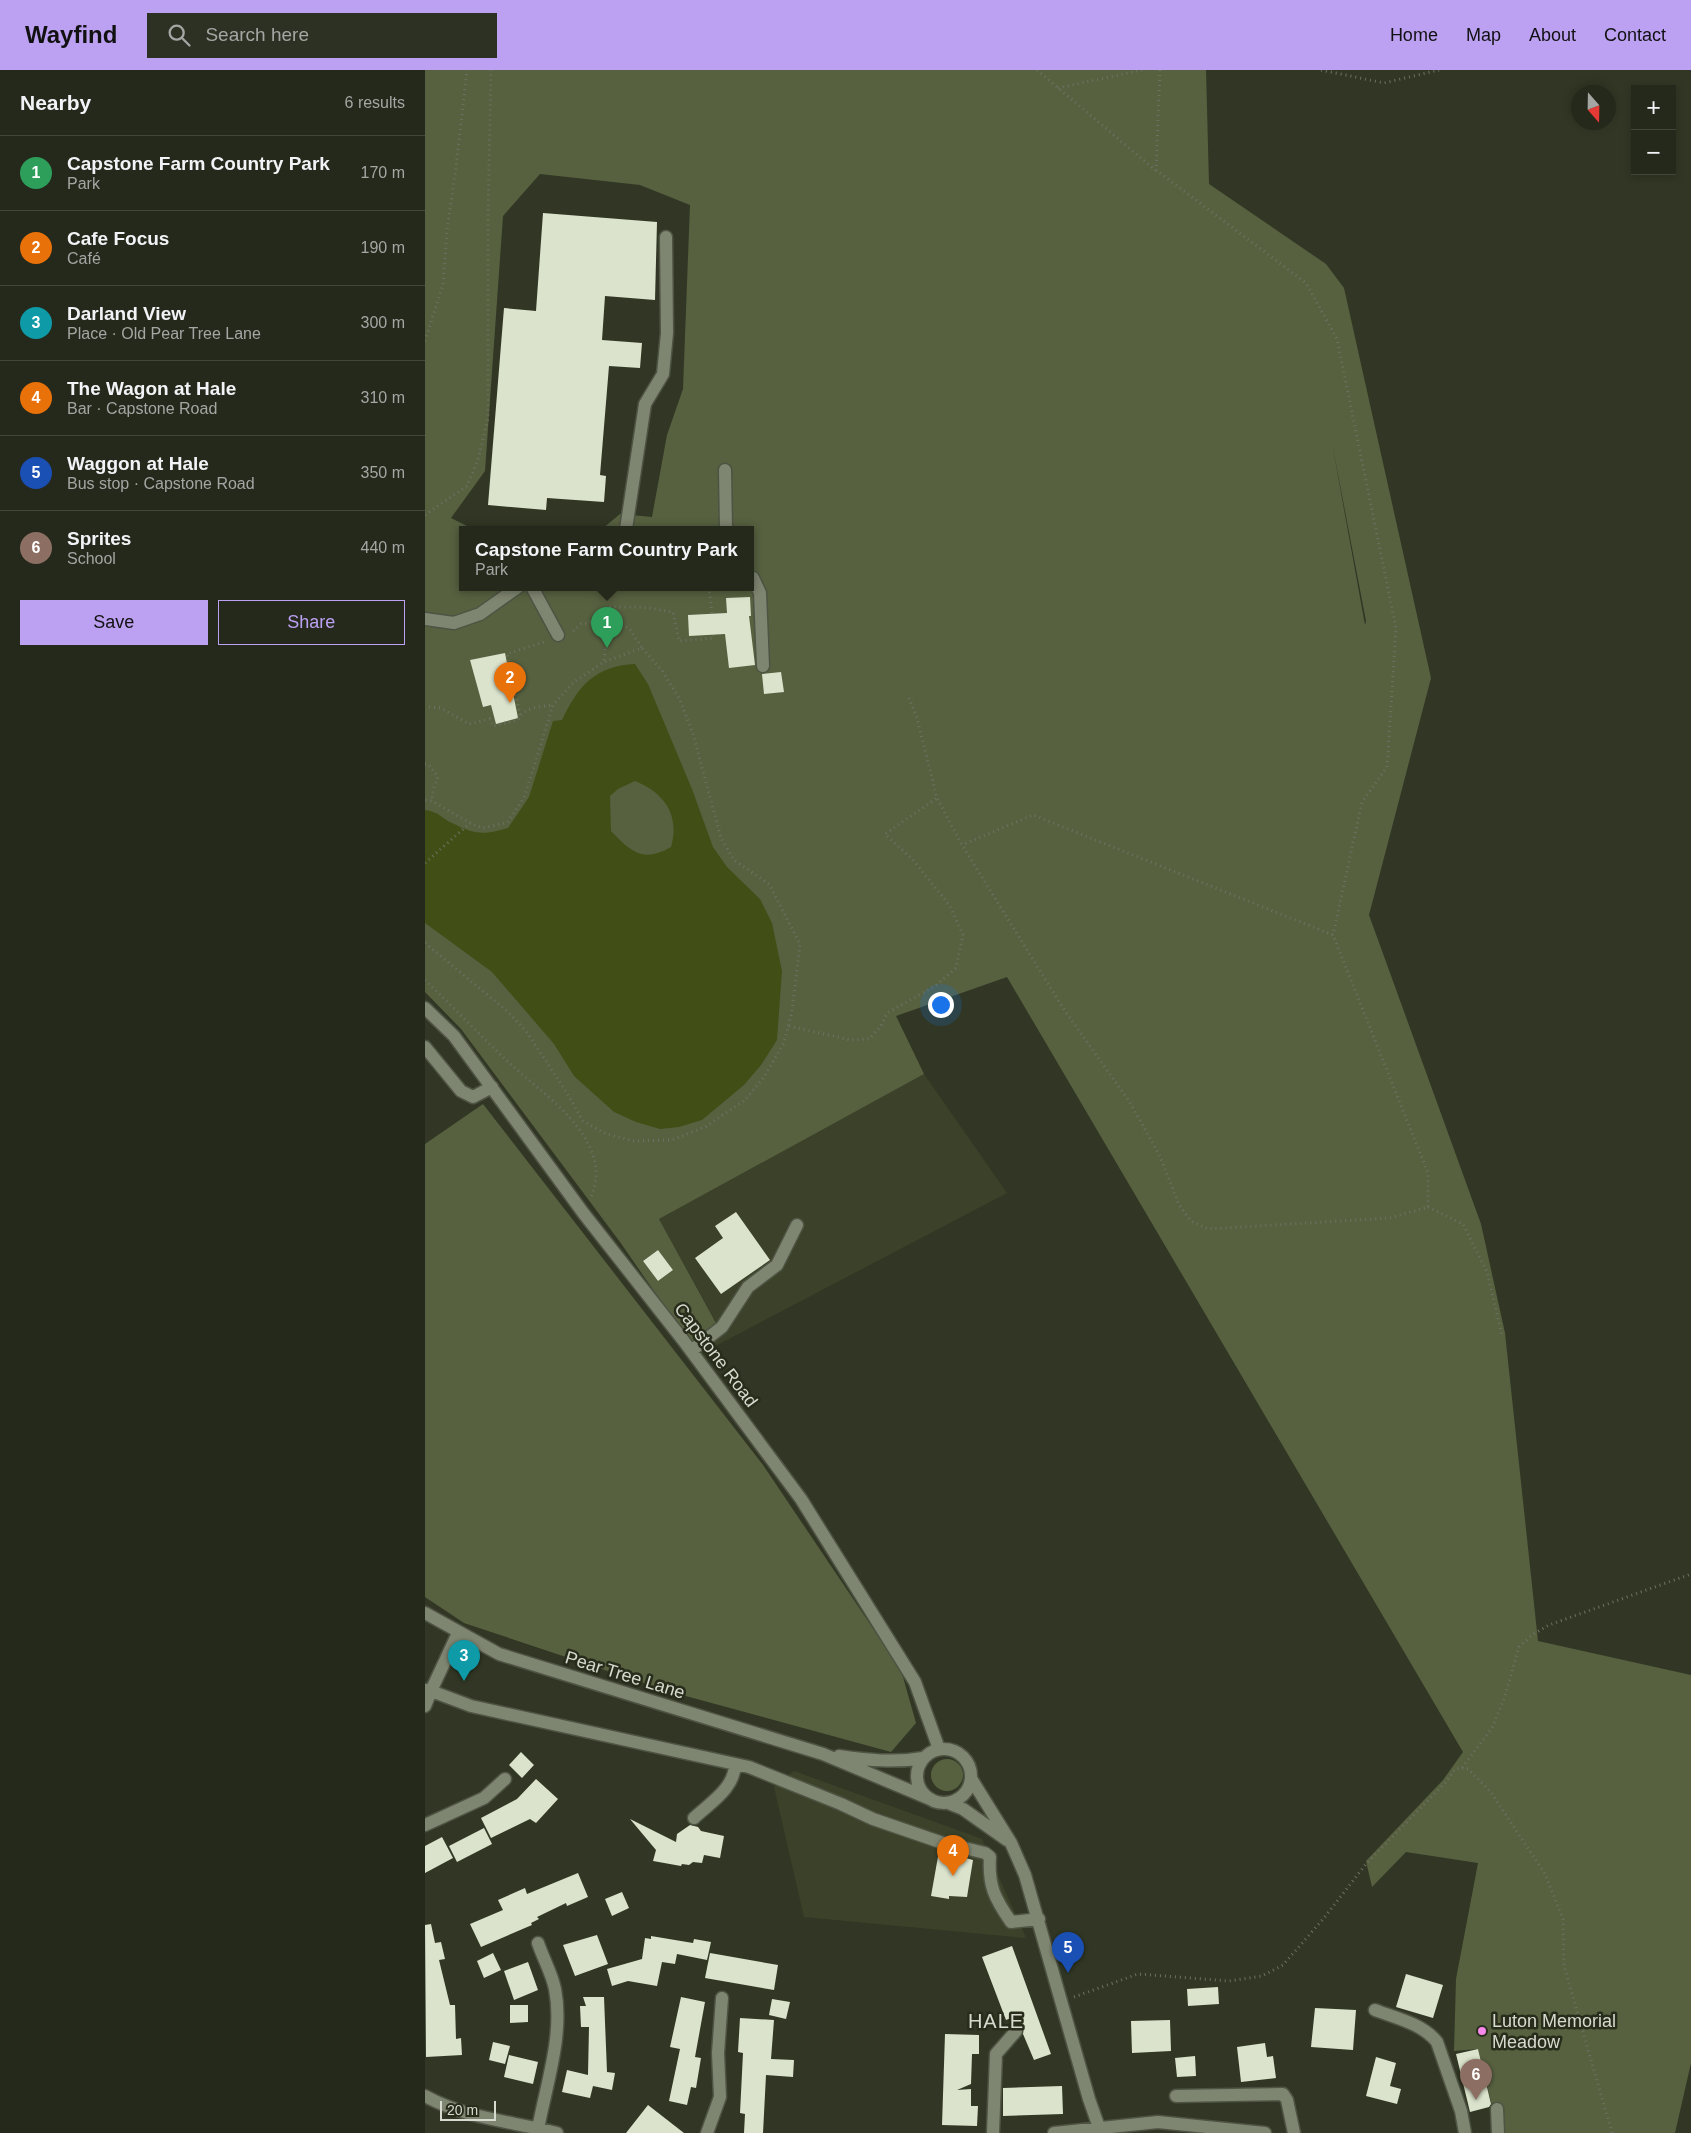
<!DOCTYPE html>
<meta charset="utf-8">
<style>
:root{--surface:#25291b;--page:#2d3124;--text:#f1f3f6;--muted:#a3a6a3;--line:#42453a;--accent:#bca0f2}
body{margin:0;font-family:Arial,sans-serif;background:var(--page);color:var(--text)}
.controls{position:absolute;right:15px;top:15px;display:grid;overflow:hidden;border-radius:0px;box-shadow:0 2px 8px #0003}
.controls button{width:45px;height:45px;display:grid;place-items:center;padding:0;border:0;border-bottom:1px solid var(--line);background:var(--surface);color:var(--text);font:25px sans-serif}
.compass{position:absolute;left:1146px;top:15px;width:45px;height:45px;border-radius:50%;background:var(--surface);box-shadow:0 2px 8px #0003;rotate:160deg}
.scale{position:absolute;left:15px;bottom:12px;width:56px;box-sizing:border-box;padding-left:5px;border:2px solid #d6dacf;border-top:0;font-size:14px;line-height:18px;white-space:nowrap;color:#d6dacf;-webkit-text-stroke:4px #272d1a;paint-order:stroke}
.you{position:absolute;left:515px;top:934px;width:18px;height:18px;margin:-12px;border:4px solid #fff;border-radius:50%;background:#1a73e8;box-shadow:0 0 0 8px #1a73e833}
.badge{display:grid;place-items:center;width:32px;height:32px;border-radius:50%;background:var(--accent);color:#fff;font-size:16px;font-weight:700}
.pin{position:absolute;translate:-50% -41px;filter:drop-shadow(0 1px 2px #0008)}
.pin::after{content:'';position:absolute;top:26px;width:18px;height:15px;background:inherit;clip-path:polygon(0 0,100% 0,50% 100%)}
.popup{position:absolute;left:34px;top:456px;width:295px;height:65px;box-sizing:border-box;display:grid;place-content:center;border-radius:0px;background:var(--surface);filter:drop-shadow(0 1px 4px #0005);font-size:16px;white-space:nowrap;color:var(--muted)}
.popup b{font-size:19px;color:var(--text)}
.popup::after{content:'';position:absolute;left:50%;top:100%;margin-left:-10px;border:10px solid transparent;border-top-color:var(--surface)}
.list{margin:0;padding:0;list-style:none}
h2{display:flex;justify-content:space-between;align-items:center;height:65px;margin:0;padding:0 20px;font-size:21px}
h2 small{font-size:16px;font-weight:400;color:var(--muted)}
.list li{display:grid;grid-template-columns:32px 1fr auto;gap:15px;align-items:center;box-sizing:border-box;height:75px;padding:0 20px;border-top:1px solid var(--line)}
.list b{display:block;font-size:19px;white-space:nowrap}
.list p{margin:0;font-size:16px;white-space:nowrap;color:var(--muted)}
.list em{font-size:16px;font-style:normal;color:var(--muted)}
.actions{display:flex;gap:10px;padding:15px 20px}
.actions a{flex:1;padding:11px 0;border:1px solid var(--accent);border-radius:0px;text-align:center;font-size:18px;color:var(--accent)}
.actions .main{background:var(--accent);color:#111}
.icon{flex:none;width:28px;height:28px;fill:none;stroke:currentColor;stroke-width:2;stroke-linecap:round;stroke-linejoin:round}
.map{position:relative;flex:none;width:1266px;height:2063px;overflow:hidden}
header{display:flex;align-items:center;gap:30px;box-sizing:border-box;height:70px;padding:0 25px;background:var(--accent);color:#111}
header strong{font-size:24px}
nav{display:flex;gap:28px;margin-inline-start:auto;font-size:18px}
.search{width:350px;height:45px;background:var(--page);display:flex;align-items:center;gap:12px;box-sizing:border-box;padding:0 18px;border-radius:0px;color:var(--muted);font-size:19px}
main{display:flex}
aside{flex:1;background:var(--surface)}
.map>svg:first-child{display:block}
.built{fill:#3b4229}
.green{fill:#576140;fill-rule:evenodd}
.water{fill:#414f16;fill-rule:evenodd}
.building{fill:#dbe3cc}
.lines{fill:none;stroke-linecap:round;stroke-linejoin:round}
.minor-casing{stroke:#4e5343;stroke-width:15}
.path{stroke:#6c7262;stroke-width:3;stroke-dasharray:1 4;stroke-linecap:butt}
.minor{stroke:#7e8570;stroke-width:12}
.poi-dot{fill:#f888ea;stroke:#272d1a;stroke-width:2}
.labels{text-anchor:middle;stroke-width:5;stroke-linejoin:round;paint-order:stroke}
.street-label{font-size:18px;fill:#d6dacf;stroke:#272d1a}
.poi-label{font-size:18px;fill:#d6dacf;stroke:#272d1a;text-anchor:start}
.quarter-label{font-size:20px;letter-spacing:1px;fill:#d6dacf;stroke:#272d1a}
</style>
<header>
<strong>Wayfind</strong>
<div class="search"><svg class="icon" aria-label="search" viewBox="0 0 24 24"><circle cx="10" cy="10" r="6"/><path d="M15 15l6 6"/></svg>Search here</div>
<nav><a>Home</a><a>Map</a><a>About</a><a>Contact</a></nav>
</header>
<main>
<aside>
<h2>Nearby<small>6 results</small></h2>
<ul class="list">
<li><span class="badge" style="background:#2e9e5b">1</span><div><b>Capstone Farm Country Park</b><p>Park</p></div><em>170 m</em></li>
<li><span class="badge" style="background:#e8710a">2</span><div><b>Cafe Focus</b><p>Café</p></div><em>190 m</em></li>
<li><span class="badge" style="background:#0f9aa8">3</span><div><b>Darland View</b><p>Place · Old Pear Tree Lane</p></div><em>300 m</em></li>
<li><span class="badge" style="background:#e8710a">4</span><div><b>The Wagon at Hale</b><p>Bar · Capstone Road</p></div><em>310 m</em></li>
<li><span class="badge" style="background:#1a4fb4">5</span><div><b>Waggon at Hale</b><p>Bus stop · Capstone Road</p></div><em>350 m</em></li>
<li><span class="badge" style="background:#8d6e63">6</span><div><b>Sprites</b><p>School</p></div><em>440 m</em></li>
</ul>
<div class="actions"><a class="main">Save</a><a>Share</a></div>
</aside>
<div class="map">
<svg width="1266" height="2063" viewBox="0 0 1266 2063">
<rect width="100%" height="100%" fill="#313724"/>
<path class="built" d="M499 1004 582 1123 275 1284 265 1273 291 1252 234 1149Z
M369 1701 557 1769 601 1868 379 1847 349 1717Z"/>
<path class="green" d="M0 0H781L784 114 901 194 919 218 1006 608 944 845 1056 1154 1080 1263 1113 1571 1266 1605V1993L1250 2063H1076L1067 2036 1053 1979 1029 1981 1031 1909 1053 1793 981 1782 947 1817 941 1791 1018 1710 1038 1682 582 907 471 946 499 1004 234 1149 291 1253 265 1273 195 1172 36 959 0 922ZM115 104 215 115 265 135 258 319 242 365 227 447 195 444 177 459H326V517H38V459H48L26 448 60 401 78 146ZM907 373 941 551 940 555ZM233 1180 248 1200 233 1211 218 1191Z
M58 1034 338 1395 476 1600 491 1653 466 1682 246 1622 39 1553 0 1527V1074Z
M506 1705a16 16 0 1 1 32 0a16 16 0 1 1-32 0Z"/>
<path class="water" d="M210 594 223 614 267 719 288 777 302 797 335 829 347 853 357 901 352 970 336 995 319 1015 277 1050 254 1057 235 1059 211 1052 189 1042 149 1006 129 974 67 902 0 853V740C17 743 14 747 27 753 51 765 59 765 83 758L104 727 128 651 137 650C153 616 170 596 210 594ZM210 711C240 723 255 746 246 777 218 793 206 782 186 761L185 726 193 719Z"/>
<path class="building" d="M118 143 232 152 230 230 180 226 177 270 217 273 215 298 184 296 175 405 181 406 179 432 122 428 121 440 63 435 79 238 111 241Z
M325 527 326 546H324L330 595 304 598 300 564 264 566 263 545 302 543 301 528Z
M80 583 93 648 71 654 66 635 58 637 45 590Z
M356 602 359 622 339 624 337 604Z
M311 1142 345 1190 296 1224 270 1188 298 1168 290 1156Z
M233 1180 248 1200 233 1211 218 1191Z
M96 1682 109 1695 97 1708 84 1695Z
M111 1709 133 1729 111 1753 105 1749 66 1768 56 1748 92 1729Z
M205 1749 251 1772 252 1764 265 1755 273 1757 276 1761 299 1766 295 1788 279 1785 277 1793 268 1792 264 1795 257 1794 256 1796 228 1791 231 1780Z
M59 1758 67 1774 32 1792 24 1776Z
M17 1767 28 1788 0 1803V1776Z
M514 1781 548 1790 542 1827 524 1826V1829L506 1826Z
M153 1803 163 1827 142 1836 141 1833 112 1847 114 1849 106 1853 107 1855 56 1877 45 1854 78 1840 73 1830 100 1818 102 1824Z
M197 1822 204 1838 187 1846 180 1829Z
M6 1854 10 1873 16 1872 20 1889 14 1890 25 1935H30L31 1969 36 1968 37 1985 1 1987 0 1855Z
M172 1865 183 1894 150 1906 138 1875Z
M226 1866 268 1873 269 1869 286 1872 282 1890 252 1884 250 1894 237 1892 232 1916 203 1911 187 1916 182 1899 217 1889 220 1868 226 1869Z
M587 1876 626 1984 609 1990 598 1964V1958L591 1946 581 1950 557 1887Z
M68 1883 76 1900 59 1908 52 1891Z
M285 1883 353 1895 349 1920 280 1908Z
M103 1892 113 1920 89 1930 79 1901Z
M981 1904 1018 1915 1008 1948 971 1937Z
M793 1917 794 1934 763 1936 762 1919Z
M158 1927H179L182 2002 190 2003 187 2020 168 2016 165 2028 137 2022 142 2000 163 2005 164 1957H156L155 1936H161Z
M256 1927 280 1932 270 1987 276 1988 271 2018 266 2017 262 2035 244 2031 255 1979 245 1977Z
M347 1929 365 1932 361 1949 344 1945Z
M85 1935H103V1952L85 1953Z
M890 1938 931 1940 928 1980 886 1977Z
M315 1948 349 1950 346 1989 369 1990 368 2007 341 2005 338 2063H319L320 2044 315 2043 318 1983 313 1982Z
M745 1950 746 1981 707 1983 706 1951Z
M520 1964 554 1965V1984H547L546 2014 532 2020 546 2019V2036H553L552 2056 517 2055Z
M68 1972 85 1976 80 1994 64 1990Z
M840 1973 842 1987 848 1986 851 2008 816 2012 812 1977Z
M1053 1979 1066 2034 1064 2037 1045 2042 1031 1984Z
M84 1985 113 1992 108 2014 79 2007Z
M770 1986 771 2006 752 2007 750 1988Z
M951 1987 971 1993 965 2016 976 2019 972 2034 941 2026Z
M637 2016 638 2044 578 2046V2018Z
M223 2035 259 2063H201Z"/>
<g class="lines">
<defs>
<path id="minor" d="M300 400 301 459
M201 459 220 334 238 304 242 263 241 167
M326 508H328L335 523 338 596
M107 517 133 565
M0 549 29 553 55 544 93 517
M0 938 29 966 159 1144 258 1270 376 1429 490 1612 514 1679
M0 977 36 1021 48 1027 67 1017
M266 1281 297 1257 323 1217 352 1195 372 1155
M0 1543 74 1584 398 1684 505 1729
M33 1563 6 1621 46 1636 324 1697 416 1734 448 1749 515 1772 560 1783 565 1787C563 1816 570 1829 586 1852L614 1849
M0 1620 6 1621 0 1636
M492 1706a27 27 0 1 1 54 0a27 27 0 1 1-54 0Z
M414 1686C443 1690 469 1693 498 1688
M547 1710 586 1773 600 1805 664 2029 676 2063
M523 1733 538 1739 582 1770
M269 1748C285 1733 310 1718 310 1694
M0 1755 59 1728 80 1709
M113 1873C118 1888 127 1904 130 1919 139 1964 121 2015 113 2059
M950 1940C971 1948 998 1954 1012 1972L1036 2041 1040 2063
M0 2026C42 2049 86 2051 132 2063
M751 2026 858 2024 862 2030 869 2063
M1072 2039 1073 2063
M282 2063 295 2027 293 1983 297 1928
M568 2063 571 1984 591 1961
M629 2063 733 2052 840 2063"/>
</defs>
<use href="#minor" class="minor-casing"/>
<path class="path" d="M612 0 730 100
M735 0 731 100 881 213 912 269 971 558 962 697 937 732 908 865
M896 0 959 13 1014 0
M633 18 717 0
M0 271 18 215 22 160 31 97 42 0
M0 445 42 416 53 390 63 348V150L66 0
M284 517 287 544
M182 551 204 558 217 578
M165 552 183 537H217L248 542 254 571 288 568V565
M148 561 156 554 182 551 179 592
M484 628 492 648 512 728 537 775 640 941 704 1031 735 1086 754 1135 766 1151 783 1159 965 1148 1003 1137V1103L908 865 608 745 537 775
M4 637 16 638 44 654 65 649 68 656 93 650C98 637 116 637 128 635
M95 645 82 584 119 572
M0 694H3L13 707 8 720 7 731 0 730
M0 793 45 753
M0 873 83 942 101 961 140 1020 158 1051 179 1063 208 1071 247 1070 280 1057 320 1030 339 1007 359 973 367 941 375 874 344 814 309 790 296 768 268 664 255 630 238 602 217 578 179 592 149 612 128 635 99 728 82 753 57 758 45 753 7 731
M0 910C27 936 53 963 79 988 115 1023 191 1068 166 1127
M364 956 426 970 444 969 456 956 462 943 510 916 531 898 538 865 525 836 488 790 460 764 512 728
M1003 1137 1038 1154 1062 1202 1077 1265
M1037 1698 1043 1699 1065 1721 1120 1804 1138 1849 1139 1896 1187 2063
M649 1927 713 1904 804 1911 837 1906 858 1895 899 1848 941 1794 1021 1712 1030 1699 1037 1698 1067 1658 1079 1629 1094 1577 1107 1565 1124 1555 1266 1504"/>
<use href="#minor" class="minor"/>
</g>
<circle class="poi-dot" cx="1057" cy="1961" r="5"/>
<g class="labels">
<g class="street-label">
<text transform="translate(291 1285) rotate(53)" y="6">Capstone Road</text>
<text transform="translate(200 1605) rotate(17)" y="6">Pear Tree Lane</text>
</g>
<g class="poi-label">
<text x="1067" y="1957">Luton Memorial<tspan x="1067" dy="21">Meadow</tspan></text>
</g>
<g class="quarter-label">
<text x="571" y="1958">HALE</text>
</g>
</g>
</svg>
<div class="controls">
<button>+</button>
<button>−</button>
</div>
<svg class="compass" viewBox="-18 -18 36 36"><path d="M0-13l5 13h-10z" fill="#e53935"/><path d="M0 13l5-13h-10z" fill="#a3a6a3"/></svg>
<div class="scale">20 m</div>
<div class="you"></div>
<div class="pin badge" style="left:182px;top:578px;background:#2e9e5b">1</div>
<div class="popup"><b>Capstone Farm Country Park</b>Park</div>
<div class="pin badge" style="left:85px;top:633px;background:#e8710a">2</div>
<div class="pin badge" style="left:39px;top:1611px;background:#0f9aa8">3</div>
<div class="pin badge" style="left:528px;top:1806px;background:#e8710a">4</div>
<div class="pin badge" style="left:643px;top:1903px;background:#1a4fb4">5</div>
<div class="pin badge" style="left:1051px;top:2030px;background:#8d6e63">6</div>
</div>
</main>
